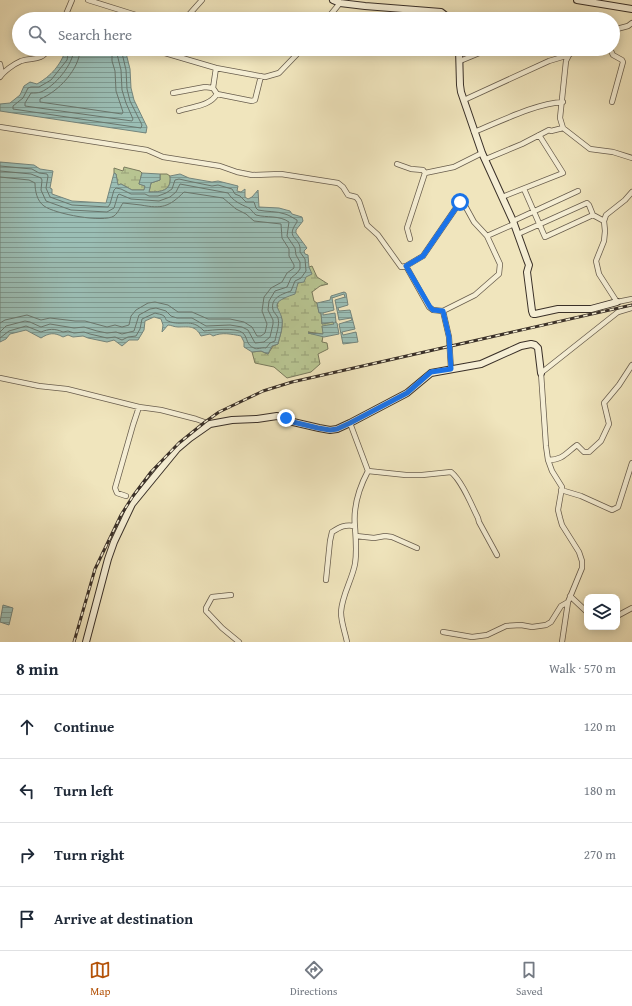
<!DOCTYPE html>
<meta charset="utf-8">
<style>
:root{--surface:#fff;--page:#f2f2f3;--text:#1f2937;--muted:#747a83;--line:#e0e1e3;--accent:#b45309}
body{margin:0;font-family:"Gentium Book Plus",serif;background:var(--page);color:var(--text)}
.controls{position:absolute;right:12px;bottom:12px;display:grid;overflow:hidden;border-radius:8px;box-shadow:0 2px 10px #0003}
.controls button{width:36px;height:36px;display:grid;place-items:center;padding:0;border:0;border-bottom:1px solid var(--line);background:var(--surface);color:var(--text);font:20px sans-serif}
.stop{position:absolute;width:12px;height:12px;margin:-9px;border:3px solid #1a73e8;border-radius:50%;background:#fff}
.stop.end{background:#1a73e8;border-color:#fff;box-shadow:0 1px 4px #0008}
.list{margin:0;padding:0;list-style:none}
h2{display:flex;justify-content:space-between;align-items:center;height:52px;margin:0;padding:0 16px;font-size:17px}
h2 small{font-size:13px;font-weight:400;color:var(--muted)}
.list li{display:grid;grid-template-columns:26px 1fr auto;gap:12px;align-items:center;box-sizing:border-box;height:64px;padding:0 16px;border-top:1px solid var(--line)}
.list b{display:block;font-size:15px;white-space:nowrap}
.list em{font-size:13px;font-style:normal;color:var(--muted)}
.icon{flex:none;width:22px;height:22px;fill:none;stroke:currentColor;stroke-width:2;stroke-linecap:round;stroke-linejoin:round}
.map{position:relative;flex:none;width:632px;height:642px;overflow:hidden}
.search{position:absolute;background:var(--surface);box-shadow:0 2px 10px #0003;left:12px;right:12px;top:12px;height:44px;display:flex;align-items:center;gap:10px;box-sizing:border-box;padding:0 14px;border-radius:22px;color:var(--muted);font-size:15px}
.sheet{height:308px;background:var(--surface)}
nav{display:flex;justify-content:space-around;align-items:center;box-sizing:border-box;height:56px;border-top:1px solid var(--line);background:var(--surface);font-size:11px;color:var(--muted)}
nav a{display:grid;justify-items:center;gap:2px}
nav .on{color:var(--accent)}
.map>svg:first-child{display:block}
.wetland{fill:url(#wetland-marsh);stroke:#797a5d}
.water{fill:url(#water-rules);stroke:#74857d}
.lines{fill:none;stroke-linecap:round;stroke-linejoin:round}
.shore{stroke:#6a776e;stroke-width:1}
.street-casing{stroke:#685d4d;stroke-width:6}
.secondary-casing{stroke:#3a3028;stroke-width:8}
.street{stroke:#f5eed4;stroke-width:4.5}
.secondary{stroke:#f5eed4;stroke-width:6}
.rail-casing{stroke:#3a3028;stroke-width:3}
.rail{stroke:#f5eed4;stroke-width:1.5;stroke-dasharray:4.5;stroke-linecap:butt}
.route{stroke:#1a73e8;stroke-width:5}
</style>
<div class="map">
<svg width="632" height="642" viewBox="0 0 632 642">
<defs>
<pattern id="wetland-marsh" width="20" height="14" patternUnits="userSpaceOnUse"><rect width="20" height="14" fill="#b8c592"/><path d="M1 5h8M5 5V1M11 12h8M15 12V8" fill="none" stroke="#97a077"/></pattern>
<pattern id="water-rules" width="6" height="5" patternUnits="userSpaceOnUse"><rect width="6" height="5" fill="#9bbeb5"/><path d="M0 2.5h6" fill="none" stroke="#7f9b93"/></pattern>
</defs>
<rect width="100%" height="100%" fill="#f0e5bd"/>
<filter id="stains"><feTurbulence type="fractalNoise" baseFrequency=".005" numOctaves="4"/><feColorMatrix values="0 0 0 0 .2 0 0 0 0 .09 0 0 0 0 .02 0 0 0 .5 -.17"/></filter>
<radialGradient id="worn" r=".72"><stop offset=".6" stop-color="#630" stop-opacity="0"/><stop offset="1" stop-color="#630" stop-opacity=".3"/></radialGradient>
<path class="wetland" d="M124 167 140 171 142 173 139 184 145 186 144 190H132L121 184 118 185 116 174 114 173V168L123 171Z
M160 174H167L170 176C172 191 161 192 149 192L151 183 160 180Z
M312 266 317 277 328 284 320 286 312 292 314 301 317 303 319 312 321 313 322 324 333 322 334 324 324 334 308 332 323 336 322 342 327 343 328 349 318 354 320 364 311 372 287 378 274 367 255 363 252 352 261 351 268 354 273 346 278 344C279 338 282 331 282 325 283 319 280 315 278 310 274 299 288 294 295 290L298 283 309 267Z"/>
<path class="water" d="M66 49H129L126 53 130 69 131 88 134 100 147 127 146 133 0 111V104L10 103 20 95 24 86 30 82 37 84C51 76 61 65 66 49Z
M0 162 34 165 40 169 53 171 50 188 52 189V194L72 201 106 203 114 173 116 174 118 185 121 184 132 190H144L145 186 139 184 142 173 160 174V180L151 183 149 192C161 192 172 191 170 176L180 174 189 178 212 182 218 181 238 186 237 191 241 192 245 189V197L248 199 252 197 258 190 259 207 279 208 290 211 292 214 302 217 303 221 296 230V233L307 248 304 251 305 254 308 255 309 267 312 274 306 277 304 282 298 283 295 294C262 305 285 307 282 326 282 332 279 338 278 344L272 346 268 354 261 351 252 352 244 347V342L241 336C231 334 222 332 213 336L210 334 201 336C195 325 189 327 178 327 174 327 171 325 168 325L162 332 163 325 161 319 154 317 145 321 144 330 138 340H129L122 346 114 340 107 342 88 338 83 336 73 337 68 335 63 337C54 332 49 333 41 338L26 330 10 334 6 339 0 342Z
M344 292 346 293 348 305 338 308 339 311 350 310 355 329 342 332 343 335 356 332 358 342 343 344 339 324 352 320 351 318 339 320 335 300 345 297 344 294 332 298 334 310 323 313V315L335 313 336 322H335L337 323 339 334 324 337 308 333 323 334 322 326 334 324 333 322 322 324 321 313H319L317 303 330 300 331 296Z
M3 605 13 608 9 625 0 622Z"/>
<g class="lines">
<path class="shore" d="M69 49 67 60 51 80 39 87H31L28 88 23 98 13 106V109L141 128 142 125 130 101 127 89 126 70 122 53 124 49
M74 49C73 65 55 86 41 92 38 93 34 93 31 93L25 103V106L132 121 133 119 126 103 122 90 121 70 117 54 118 49
M80 49C80 69 58 92 40 99V102L122 114 123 112 116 91 115 71 112 61V49
M0 166 32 169 39 173 47 174 48 176 46 188 50 197 72 205 108 207 110 204 114 190 116 188 121 189 131 194H145L149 196H158L166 193 172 189 175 180 179 179 188 181 212 186 218 185 232 189 235 194 240 196 246 202H254L256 208 258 210C267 212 277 211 285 214 289 215 293 218 297 220V222C284 240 302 236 300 252L305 259 306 271 301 278 295 281 291 291C282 294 270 298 273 310 274 313 277 315 278 318 280 325 276 334 275 341L270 343 266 348C262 347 257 350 254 348 246 345 248 338 243 333 236 327 212 330 204 331 191 317 182 327 168 321 164 319 167 319 164 316 162 314 157 314 155 313L142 319 140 329 136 336 128 337 122 340 115 337 107 338 90 334 84 332 74 333 68 331 63 332C54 328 49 329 41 332L26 326 9 331 0 338
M0 171 31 174 41 178 42 180 41 190 46 201 71 210 107 212 114 208 118 195 119 194 131 199 159 201 170 197 176 192 180 184 228 193C233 201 240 204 249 208 251 209 253 213 256 215 267 218 279 215 289 222L287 236 295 248 296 255 300 262V269L297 273 291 278 287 287 275 291 269 301 268 310 273 320V324L270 337 264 342 255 343 248 330 242 327 230 325 206 326 192 318H177L171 316 166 311 156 308 150 309 139 315 134 331 122 334 116 332 107 333 97 331 84 327 74 328 50 324 41 327 30 322 25 321 6 326 0 332
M0 177 29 180 35 183C35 191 37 201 44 206 55 214 103 223 114 216 119 212 120 207 123 203 129 204 135 204 141 205 162 209 169 207 184 192L223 198 236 209 246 214 254 221 281 224 282 238 289 249V256L294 265V268L287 273 282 282 271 288 264 297 262 311 267 324 265 333 261 336H257L252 327 244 322 230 319H208L192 312H178L168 305 155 302 148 303 136 310 131 316 129 325 122 327 115 325 107 327 85 321H75L50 318 41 320 27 315 5 320 0 323"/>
<defs>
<path id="street" d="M88 0 136 15 154 19
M64 19 72 0
M185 19 202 0
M327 19 340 3
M613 30 628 26 632 23
M576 49 569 55 566 61 560 118 563 128 590 149 613 152 632 158
M610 49 613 55 622 60 623 62 612 102
M165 53 216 68 265 77 279 73 302 49
M460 61 489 49
M0 64 2 74
M216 68 213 88 217 94 252 101 255 100 261 76
M0 77C4 71 14 64 21 61 33 57 40 62 49 49
M173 93 205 87 213 88
M464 100 549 61 569 55
M179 111C192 106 209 107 217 94
M0 127 147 150 163 157 220 166 237 172 252 175 281 174 338 183 343 187 348 195 356 197 359 201 367 225 378 235 401 267 406 266 429 307 433 310 443 311 475 295 499 274 500 264 487 236 474 222 463 202H460L423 256 406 266
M474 132C499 122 537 103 563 102
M486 159 522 144 549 130 551 131 563 128
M397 164 411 169 423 170 425 173 454 167 482 153
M524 189 545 237 593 215
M632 192 625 200 606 215 604 221 605 231 604 241 596 261 599 274 617 302 632 299
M502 197 563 173 539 135
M513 221 578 191
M518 234 587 203 589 205 593 215 604 221
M487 236 514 224
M410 239 407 228 425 173
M443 311 449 337 451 369
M0 378 39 386 67 389 139 407 161 410 196 419 210 424
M548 460C563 460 566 453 577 445L584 452H589L601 441 609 424 604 403 619 385 632 365
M368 471 406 475H422L451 472C462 481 471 504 478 518L479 522 497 555
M561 490 581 496 612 510 618 507 632 463
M126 496 117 493 115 488 133 425 139 407
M356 536 374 538 385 536 392 537 417 548
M326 580 330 541 332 532C340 527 345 524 355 526
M231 595 212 597 206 608V611L222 628 239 642
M570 596 587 612
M617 616 632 608
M443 632 472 637 487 635 506 626 521 625 532 627 546 625 551 622 561 606 568 602
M347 642C345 632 341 622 341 612 342 595 352 580 355 564 357 552 356 540 355 527 353 508 359 488 368 471L350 423
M562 642 568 602 582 568V561L579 552 562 525 560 518 558 510 562 487 552 471 548 460 546 446 541 373 618 312 632 308"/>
<path id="secondary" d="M333 0 340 3 365 6 441 12 450 19
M577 0 632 9
M459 49 460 85 461 92 482 153 513 221 527 260 529 265 527 272 532 311 533 314H535L558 309H591L617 302
M86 642 108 559 114 542 132 504 177 449 190 438 210 424 232 420 257 419 277 416 293 422 319 428 330 430 337 429 350 423 407 393 431 373 481 364 521 346 531 344 535 345 538 348 541 373"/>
</defs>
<use href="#street" class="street-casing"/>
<use href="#secondary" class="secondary-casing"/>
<use href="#street" class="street"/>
<use href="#secondary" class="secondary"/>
<defs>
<path id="rail" d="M74 642 95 569 121 515 133 496 151 472 179 443 205 422 219 412 263 391 292 382 632 305"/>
</defs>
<use href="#rail" class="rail-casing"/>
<use href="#rail" class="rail"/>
</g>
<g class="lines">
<path class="route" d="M286 418 293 422 318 428 330 430 337 429 350 423 407 393 431 372 451 369 449 337 443 311 433 310 430 307 406 266 423 256 460 202"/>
</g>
<rect width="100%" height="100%" filter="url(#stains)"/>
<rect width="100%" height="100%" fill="url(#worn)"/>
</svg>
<div class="controls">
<button><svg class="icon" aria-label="layers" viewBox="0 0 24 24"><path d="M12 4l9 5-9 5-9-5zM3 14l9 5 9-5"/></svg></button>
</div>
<div class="stop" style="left:460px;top:202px"></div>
<div class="stop end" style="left:286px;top:418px"></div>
<div class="search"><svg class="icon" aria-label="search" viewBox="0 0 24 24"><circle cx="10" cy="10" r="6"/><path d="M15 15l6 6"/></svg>Search here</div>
</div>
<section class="sheet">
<h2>8 min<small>Walk · 570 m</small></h2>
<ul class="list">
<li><svg class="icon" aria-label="ahead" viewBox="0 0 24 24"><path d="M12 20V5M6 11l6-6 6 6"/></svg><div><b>Continue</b></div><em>120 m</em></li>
<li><svg class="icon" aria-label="left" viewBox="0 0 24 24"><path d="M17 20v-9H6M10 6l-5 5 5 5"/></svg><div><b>Turn left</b></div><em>180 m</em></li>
<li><svg class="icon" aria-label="right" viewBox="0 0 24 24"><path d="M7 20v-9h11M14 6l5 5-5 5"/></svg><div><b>Turn right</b></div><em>270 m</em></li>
<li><svg class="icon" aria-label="arrive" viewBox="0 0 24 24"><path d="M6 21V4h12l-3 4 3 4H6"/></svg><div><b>Arrive at destination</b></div></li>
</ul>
</section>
<nav>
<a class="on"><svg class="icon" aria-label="map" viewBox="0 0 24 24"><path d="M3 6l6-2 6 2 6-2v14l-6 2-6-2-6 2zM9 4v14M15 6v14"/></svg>Map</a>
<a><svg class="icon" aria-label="directions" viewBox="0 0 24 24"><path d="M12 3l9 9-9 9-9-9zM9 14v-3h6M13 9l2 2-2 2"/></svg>Directions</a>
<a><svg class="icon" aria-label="saved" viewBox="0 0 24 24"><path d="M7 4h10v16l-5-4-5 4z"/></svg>Saved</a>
</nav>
